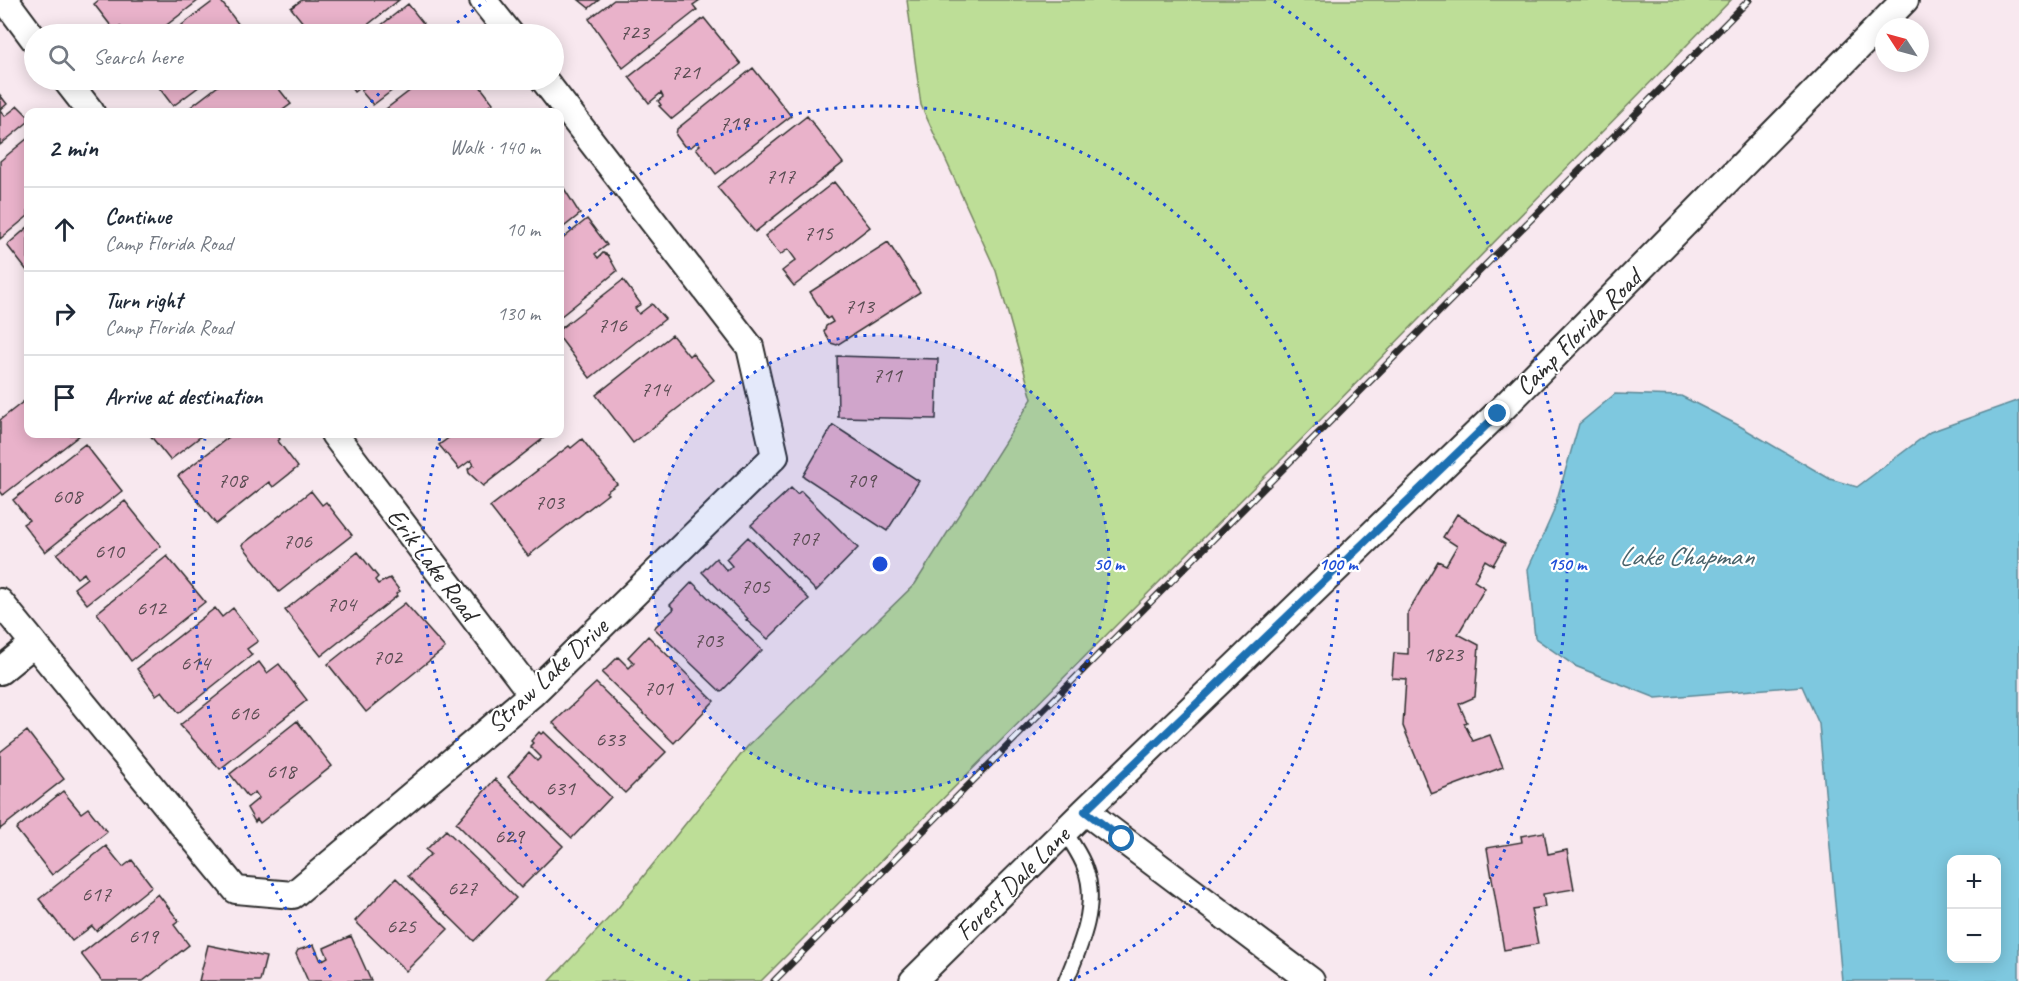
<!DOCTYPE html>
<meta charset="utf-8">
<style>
:root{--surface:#fff;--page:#f2f2f3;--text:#1f2937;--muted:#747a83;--line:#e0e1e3}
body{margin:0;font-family:Caveat,sans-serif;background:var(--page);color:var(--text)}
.controls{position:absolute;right:18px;bottom:18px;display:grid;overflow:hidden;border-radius:12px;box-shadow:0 3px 15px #0003}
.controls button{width:54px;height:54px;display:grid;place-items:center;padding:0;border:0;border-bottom:2px solid var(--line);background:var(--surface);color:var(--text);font:30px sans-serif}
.compass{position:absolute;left:1875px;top:18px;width:54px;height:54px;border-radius:50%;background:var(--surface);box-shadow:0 3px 15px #0003;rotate:306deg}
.stop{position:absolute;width:18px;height:18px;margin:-14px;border:4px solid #1f6fb2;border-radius:50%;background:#fff}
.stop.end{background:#1f6fb2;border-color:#fff;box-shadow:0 2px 6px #0008}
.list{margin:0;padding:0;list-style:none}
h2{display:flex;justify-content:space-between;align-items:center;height:78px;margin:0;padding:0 24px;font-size:26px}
h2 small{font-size:20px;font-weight:400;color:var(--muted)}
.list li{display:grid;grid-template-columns:39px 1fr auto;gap:18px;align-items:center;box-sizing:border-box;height:84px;padding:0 24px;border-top:2px solid var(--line)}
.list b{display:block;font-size:22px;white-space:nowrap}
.list p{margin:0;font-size:20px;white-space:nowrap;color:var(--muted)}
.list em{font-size:20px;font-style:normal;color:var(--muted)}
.icon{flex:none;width:33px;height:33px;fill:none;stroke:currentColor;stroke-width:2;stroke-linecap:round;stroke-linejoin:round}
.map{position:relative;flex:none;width:2019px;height:981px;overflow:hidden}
.search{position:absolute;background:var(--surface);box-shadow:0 3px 15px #0003;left:24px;top:24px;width:540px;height:66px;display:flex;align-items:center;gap:15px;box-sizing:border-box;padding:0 21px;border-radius:33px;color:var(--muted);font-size:22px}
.panel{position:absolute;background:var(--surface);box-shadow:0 3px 15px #0003;left:24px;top:108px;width:540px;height:330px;border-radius:12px}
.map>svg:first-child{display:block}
.green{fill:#bdde97;stroke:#748461;stroke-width:1.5}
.water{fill:#7ec8df;stroke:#5d8997;stroke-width:1.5;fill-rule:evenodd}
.building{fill:#e9b2ca;stroke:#2b2b2b;stroke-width:1.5}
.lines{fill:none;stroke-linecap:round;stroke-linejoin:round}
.lane-casing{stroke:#2b2b2b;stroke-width:18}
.street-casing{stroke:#2b2b2b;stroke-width:30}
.lane{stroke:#fff;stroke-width:14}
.street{stroke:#fff;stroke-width:26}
.rail-casing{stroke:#2b2b2b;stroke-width:7}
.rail{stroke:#fff;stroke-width:4.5;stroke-dasharray:14;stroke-linecap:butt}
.route{stroke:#1f6fb2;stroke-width:8}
.ring{fill:none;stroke:#1d4ed8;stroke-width:3;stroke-dasharray:3 6}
.labels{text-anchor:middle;stroke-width:4.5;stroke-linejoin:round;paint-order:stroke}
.number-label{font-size:22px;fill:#5a4d53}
.street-label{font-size:26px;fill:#2b2b2b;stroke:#fff}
.water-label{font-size:27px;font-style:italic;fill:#48626a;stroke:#fff}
.centre{fill:#1d4ed8;stroke:#fff;stroke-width:3}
.ring-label{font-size:18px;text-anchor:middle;font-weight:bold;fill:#1d4ed8;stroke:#fff;stroke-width:4.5;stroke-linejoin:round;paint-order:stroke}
</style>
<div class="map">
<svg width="2019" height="981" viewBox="0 0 2019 981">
<rect width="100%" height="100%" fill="#f8e8ef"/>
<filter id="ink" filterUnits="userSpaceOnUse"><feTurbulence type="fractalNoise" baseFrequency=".0167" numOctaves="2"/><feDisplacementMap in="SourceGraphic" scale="12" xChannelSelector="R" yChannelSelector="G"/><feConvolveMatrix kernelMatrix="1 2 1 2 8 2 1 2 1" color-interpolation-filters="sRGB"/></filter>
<g filter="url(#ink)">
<path class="green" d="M907 0H1731L1285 456 761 981H550L618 908 747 747 915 584 1032 399 996 271 921 105Z"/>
<path class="water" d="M1615 394 1681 396 1738 425 1830 479 1857 487 1930 432 2019 400V981H1842L1819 724 1802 686 1656 698 1575 666 1535 638 1528 569 1553 513 1579 424ZM1952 860H1996V958H1952Z"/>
<path class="building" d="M99 0H199L155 34H126L120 26 115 31 94 4Z
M215 0H220L246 34H170Z
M302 0H399L356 34H312L291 8Z
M579 0H599L589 8Z
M614 0H700L693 5 697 10 623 68 589 19Z
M408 4 427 28 419 34H370Z
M704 18 741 64 672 119 659 106 661 105 658 101 663 97 661 93 649 103 629 77Z
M753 68 791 116 716 174 696 148 700 145 697 142 691 147 684 146 676 135 677 129Z
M156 80H208L173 106 154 81Z
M226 80H283L285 83 279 89 291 104 280 112H184Z
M406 80 373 105 361 91 364 89 362 86 354 92 346 81Z
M424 80H478L476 81 493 103 480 112H382Z
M0 95 7 104 0 110Z
M18 106 28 116V122L0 145V110L5 116Z
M807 116 843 163 755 232 717 187Z
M28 138V216L0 239V161Z
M560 182 580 214 560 230Z
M834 182 870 227 794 286 782 271 796 260 788 249 780 255 765 236Z
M587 219 607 245 595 254 598 258 603 253 608 255 617 271 560 317V241Z
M28 227V272L7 245Z
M888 242 920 292 837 345 831 343 824 332 826 326 833 322 830 317 827 319 810 292Z
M623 280 641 304 635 308 639 314 652 304 665 319 590 378 560 338V329Z
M672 335 689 356 692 353 714 380 633 443 596 395Z
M837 356 938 359 936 419 838 417Z
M28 398V434L80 435 3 495 0 491V420Z
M833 425 919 481 887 531 803 476Z
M149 434H204L170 460Z
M233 434H276L280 439 278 441 298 467 273 487 269 482 216 524 178 476Z
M454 434H549L483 486 469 473 468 469 474 465 471 460 459 469 439 445Z
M582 439 617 484 606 492 608 494 528 556 490 507 569 446 571 448Z
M85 444 122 491 45 552 23 524 29 520 13 500Z
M791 488 797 494 801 491 858 548 816 591 751 525Z
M311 491 322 505 326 502 352 535 279 592 242 545Z
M125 501 161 546 87 604 74 588 87 578 84 573 77 578 57 554Z
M1457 514 1505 544 1493 565 1485 560 1474 581 1485 588 1458 634 1479 645 1475 697 1459 704 1467 722 1464 723 1473 741 1490 735 1503 767 1431 794 1403 726 1406 679 1392 678 1394 653 1408 654V612L1438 561 1446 565 1457 546 1443 537Z
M748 537 809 599 768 639 746 620 748 619 702 572 716 558 727 571 732 566 726 559Z
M358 552 378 577 375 580 378 584 390 578 400 591 396 594 397 596 321 656 285 610Z
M167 556 205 602 131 661 97 613Z
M692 582 762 650 721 692 654 628 674 609 670 605Z
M405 603 445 648 366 712 328 664Z
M215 608 222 617 233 608 258 641 247 649 252 655 179 713 162 691 156 695 137 669Z
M648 636 714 701 674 743 602 673 618 657 629 668 634 663 628 657Z
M259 662 267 673 279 664 307 700 220 769 180 725Z
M596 683 666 752 625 793 553 723Z
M297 721 332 766 260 823 257 819 255 822 247 808 259 798 255 792 248 797 230 774Z
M27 731 64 779 0 829V752Z
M539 732 541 734 544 732 611 797 572 838 508 777 529 753 537 761 541 757 530 746 533 743 531 741Z
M495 779 563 846 521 888 456 823Z
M63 791 81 813 88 808 107 832 52 875 16 829Z
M446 830 516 898 474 941 408 876 431 854 426 850Z
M1544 832 1548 854 1567 850 1574 889 1543 894 1545 907 1531 909 1538 944 1504 950 1487 848 1522 842 1521 836Z
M106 846 123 867 132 860 152 886 96 931 92 926 72 941 39 899Z
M396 878 448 929 406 971 355 921Z
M158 894 179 921 174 925 189 945 143 981H102L81 954Z
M351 936 371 981H308L296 954 298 950 314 945 321 961 328 957 324 948Z
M208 945 266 957 260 981H199Z"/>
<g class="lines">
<defs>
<path id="lane" d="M1065 831C1071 843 1081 855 1085 868 1099 905 1080 947 1066 981"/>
<path id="street" d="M5 0 34 39
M483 0 510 34
M66 80 91 112
M334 434 532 694
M0 602 236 890 293 895 532 694 775 456 750 347 544 80
M0 671 32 645
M1085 811 1311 981
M913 981 1085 811 1498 413 1905 0"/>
</defs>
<use href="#lane" class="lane-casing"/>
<use href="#street" class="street-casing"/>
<use href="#lane" class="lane"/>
<use href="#street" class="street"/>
<defs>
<path id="rail" d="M774 981 1749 0"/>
</defs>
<use href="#rail" class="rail-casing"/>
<use href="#rail" class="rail"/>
</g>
</g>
<g class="lines" filter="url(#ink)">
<path class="route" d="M1122 839 1085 811 1498 414"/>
</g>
<circle cx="880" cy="564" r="229" fill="#1d4ed8" fill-opacity=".12"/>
<g class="ring">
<circle cx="880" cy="564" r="229"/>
<path d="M690 981A458 458 0 0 1 441 434M562 235A458 458 0 1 1 1070 981"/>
<path d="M331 977A687 687 0 0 1 205 439M365 109A687 687 0 0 1 390 82M443 34A687 687 0 0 1 486 1M1274 1A687 687 0 0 1 1429 977"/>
</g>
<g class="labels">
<g class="number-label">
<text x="634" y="39">723</text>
<text x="685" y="79">721</text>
<text x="734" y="130">719</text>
<text x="780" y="183">717</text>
<text x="818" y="240">715</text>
<text x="859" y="313">713</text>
<text x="612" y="332">716</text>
<text x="887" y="382">711</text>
<text x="655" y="396">714</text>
<text x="232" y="487">708</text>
<text x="861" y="487">709</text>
<text x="67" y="503">608</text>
<text x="549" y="509">703</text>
<text x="804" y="545">707</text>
<text x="297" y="548">706</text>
<text x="109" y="558">610</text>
<text x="755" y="593">705</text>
<text x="341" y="611">704</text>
<text x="151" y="615">612</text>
<text x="708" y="647">703</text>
<text x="1443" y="661">1823</text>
<text x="387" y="664">702</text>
<text x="195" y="670">614</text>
<text x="658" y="695">701</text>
<text x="244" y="720">616</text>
<text x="610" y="746">633</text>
<text x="281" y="778">618</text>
<text x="560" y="795">631</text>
<text x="509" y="843">629</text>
<text x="462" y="895">627</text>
<text x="96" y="901">617</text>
<text x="401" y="933">625</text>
<text x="143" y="943">619</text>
</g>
<g class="street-label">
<text transform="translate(1578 332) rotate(-45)" y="9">Camp Florida Road</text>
<text transform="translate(433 564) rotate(53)" y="9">Erik Lake Road</text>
<text transform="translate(547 675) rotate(-43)" y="9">Straw Lake Drive</text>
<text transform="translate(1012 883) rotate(-45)" y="9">Forest Dale Lane</text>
</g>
<g class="water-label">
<text x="1686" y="565">Lake Chapman</text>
</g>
</g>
<circle cx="880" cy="564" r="9" class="centre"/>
<g class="ring-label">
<text x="1109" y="570">50 m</text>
<text x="1338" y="570">100 m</text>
<text x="1567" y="570">150 m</text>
</g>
</svg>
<div class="controls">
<button>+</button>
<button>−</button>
</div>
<svg class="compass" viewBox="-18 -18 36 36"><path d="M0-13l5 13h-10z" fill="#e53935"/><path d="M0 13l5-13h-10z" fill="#747a83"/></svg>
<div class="stop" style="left:1122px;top:839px"></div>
<div class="stop end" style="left:1498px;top:414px"></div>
<div class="search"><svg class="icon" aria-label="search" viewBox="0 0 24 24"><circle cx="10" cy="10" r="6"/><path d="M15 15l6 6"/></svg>Search here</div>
<section class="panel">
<h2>2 min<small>Walk · 140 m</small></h2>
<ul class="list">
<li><svg class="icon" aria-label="ahead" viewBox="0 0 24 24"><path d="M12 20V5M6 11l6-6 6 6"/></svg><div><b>Continue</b><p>Camp Florida Road</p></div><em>10 m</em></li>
<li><svg class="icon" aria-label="right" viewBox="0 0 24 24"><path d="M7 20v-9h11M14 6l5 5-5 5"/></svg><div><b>Turn right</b><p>Camp Florida Road</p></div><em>130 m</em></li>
<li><svg class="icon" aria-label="arrive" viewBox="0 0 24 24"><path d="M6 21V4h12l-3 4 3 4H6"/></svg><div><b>Arrive at destination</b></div></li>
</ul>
</section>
</div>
